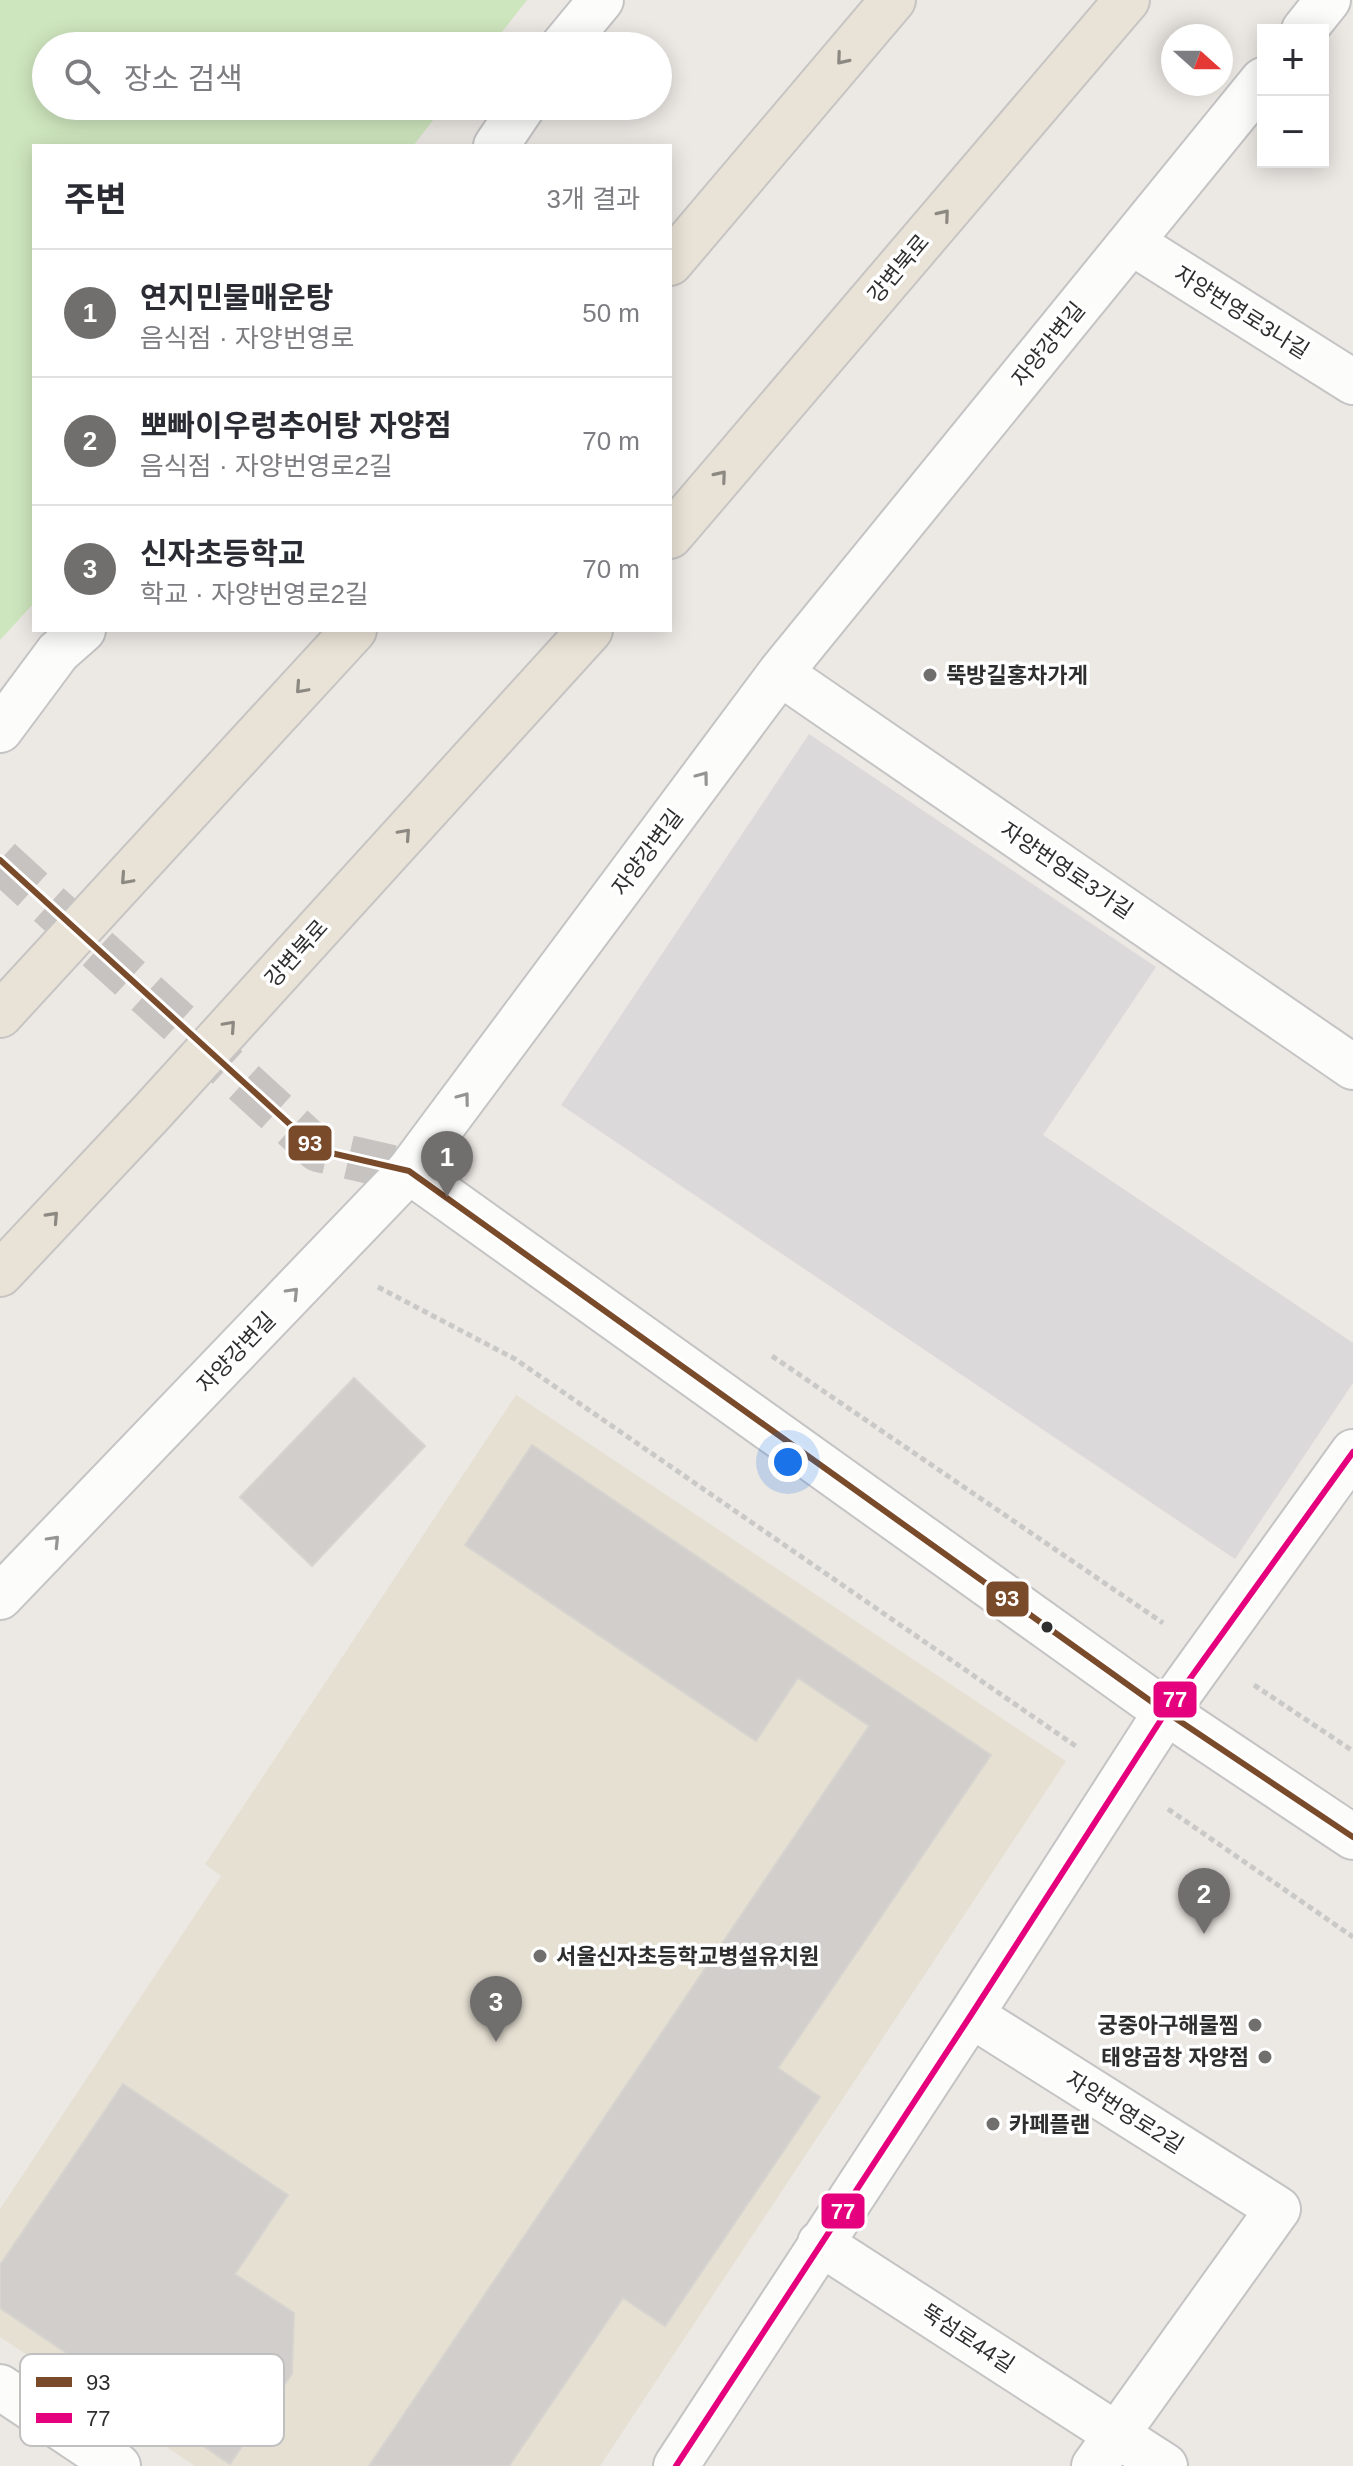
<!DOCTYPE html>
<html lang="ko">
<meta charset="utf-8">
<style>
:root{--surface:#fff;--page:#f7f7f7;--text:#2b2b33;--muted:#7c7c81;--line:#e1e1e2;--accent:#706f6e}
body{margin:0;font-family:Arial,"Noto Sans KR",sans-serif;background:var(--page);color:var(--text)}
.controls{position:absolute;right:24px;top:24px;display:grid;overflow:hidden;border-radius:0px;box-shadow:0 4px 20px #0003}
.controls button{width:72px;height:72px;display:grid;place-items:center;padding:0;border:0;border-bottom:2px solid var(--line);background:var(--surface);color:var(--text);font:40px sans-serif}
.compass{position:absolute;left:1161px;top:24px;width:72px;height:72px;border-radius:50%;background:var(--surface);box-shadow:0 4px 20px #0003;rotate:111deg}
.you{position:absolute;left:788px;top:1462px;width:28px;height:28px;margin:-20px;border:6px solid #fff;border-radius:50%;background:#1a73e8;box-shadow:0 0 0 12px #1a73e833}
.badge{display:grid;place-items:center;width:52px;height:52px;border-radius:50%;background:var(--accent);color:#fff;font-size:26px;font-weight:700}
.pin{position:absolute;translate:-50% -66px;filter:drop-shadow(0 2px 4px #0008)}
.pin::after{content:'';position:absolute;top:42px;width:28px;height:24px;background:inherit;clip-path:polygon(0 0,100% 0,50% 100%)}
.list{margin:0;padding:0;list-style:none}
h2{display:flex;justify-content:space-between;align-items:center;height:104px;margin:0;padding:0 32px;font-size:34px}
h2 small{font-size:26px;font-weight:400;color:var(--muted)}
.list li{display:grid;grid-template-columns:52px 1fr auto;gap:24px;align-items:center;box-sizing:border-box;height:128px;padding:0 32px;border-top:2px solid var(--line)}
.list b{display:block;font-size:30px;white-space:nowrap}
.list p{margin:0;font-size:26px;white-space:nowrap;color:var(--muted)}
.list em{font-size:26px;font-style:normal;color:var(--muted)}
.icon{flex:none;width:44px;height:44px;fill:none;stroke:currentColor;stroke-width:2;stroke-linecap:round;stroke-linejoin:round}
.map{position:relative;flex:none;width:1353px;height:2466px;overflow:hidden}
.search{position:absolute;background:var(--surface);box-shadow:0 4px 20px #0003;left:32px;top:32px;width:640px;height:88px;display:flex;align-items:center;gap:20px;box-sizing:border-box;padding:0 28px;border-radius:44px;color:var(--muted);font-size:30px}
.panel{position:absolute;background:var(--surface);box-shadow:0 4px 20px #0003;left:32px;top:144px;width:640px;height:488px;border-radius:0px}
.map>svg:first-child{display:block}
.industrial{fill:#dcd9db}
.education{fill:#e6e0d3}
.green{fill:#cee6be}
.building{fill:#d1cecb;stroke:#d7d4d0;stroke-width:2}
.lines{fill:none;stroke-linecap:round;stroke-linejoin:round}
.minor-tunnel{stroke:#c6c3c0;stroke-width:44;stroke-dasharray:44 22;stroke-linecap:butt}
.minor-casing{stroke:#c5c4c5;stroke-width:48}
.tertiary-casing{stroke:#c5c4c5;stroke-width:48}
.trunk-casing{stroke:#c6c5c4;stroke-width:48}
.path{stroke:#c9c9c8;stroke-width:5;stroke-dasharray:6 4;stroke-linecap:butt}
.minor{stroke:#fcfcfb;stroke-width:44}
.tertiary{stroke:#fcfcfb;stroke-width:44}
.trunk{stroke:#e9e2d6;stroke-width:44}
.bus-1-casing{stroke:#fff;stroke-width:12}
.bus-2-casing{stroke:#fff;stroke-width:12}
.bus-1{stroke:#7a4b2a;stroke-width:6}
.bus-2{stroke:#e5007d;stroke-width:6}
.oneway{stroke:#8c8882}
.oneway2{stroke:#959594}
.poi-dot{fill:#706f6e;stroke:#fff;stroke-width:3}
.bus-dot{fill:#2e2e2e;stroke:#fff;stroke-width:3}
.labels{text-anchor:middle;stroke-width:7;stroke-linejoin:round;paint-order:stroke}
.street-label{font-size:22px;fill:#2e2e2e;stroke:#fff}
.poi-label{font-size:22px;font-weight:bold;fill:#2e2e2e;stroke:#fff;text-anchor:start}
.key{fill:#fff;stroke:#c0c0c0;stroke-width:2}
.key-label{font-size:22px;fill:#2e2e2e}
.line-badge{stroke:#fff;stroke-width:3}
.badge-label{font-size:22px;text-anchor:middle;font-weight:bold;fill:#fff}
</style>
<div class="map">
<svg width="1353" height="2466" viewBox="0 0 1353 2466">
<rect width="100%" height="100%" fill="#ece8e4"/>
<path class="industrial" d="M809 734 1156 967 1043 1135 1353 1343V1383L1235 1559 561 1105Z"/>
<path class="education" d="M516 1395 1066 1761 600 2466H195L0 2337V2209L221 1876 205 1864Z"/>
<path class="green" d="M0 0H527L491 46H46V106H444L413 146H34V603L0 640Z"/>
<path class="building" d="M354 1378 425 1446 312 1566 240 1497Z
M532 1445 991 1755 778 2068 820 2097 665 2326 623 2298 509 2466H369L869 1726 798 1678 756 1741 465 1545Z
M123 2084 288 2195 235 2274 294 2313 292 2374 230 2464 0 2308V2265Z"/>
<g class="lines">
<path class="minor-tunnel" d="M0 860 318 1150 409 1171"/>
<defs>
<path id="minor" d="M1304 30 1328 0
M563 46 601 0
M496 146 523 106
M1131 242 1353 382
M780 673 1353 1067
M0 730 58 652 83 630
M0 1597 409 1171 780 673 1263 80
M971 2015 1278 2209 1094 2466
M820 2243 1165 2466
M0 2387 118 2466
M676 2466 971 2015 1166 1712 1353 1452"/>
<path id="tertiary" d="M409 1171 1166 1712 1353 1837"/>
<path id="trunk" d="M670 263 893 0
M670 536 1127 0
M0 1015 354 630
M0 1274 152 1112 590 630"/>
</defs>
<use href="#minor" class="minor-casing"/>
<use href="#tertiary" class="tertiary-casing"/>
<use href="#trunk" class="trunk-casing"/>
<path class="path" d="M378 1287 515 1359 1077 1747
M772 1356 1163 1623
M1254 1685 1353 1751
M1168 1809 1353 1937"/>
<use href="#minor" class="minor"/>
<use href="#tertiary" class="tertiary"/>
<use href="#trunk" class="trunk"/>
<defs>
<path id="bus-1" d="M0 860 318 1150 409 1171 1166 1712 1353 1837"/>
<path id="bus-2" d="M676 2466 971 2015 1166 1712 1353 1452"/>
</defs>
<use href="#bus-1" class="bus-1-casing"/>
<use href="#bus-2" class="bus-2-casing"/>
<use href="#bus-1" class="bus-1"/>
<use href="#bus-2" class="bus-2"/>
</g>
<defs><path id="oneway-chevron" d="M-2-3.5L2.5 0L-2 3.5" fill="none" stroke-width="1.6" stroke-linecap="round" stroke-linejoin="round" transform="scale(2)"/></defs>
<g class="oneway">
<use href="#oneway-chevron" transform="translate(842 59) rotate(130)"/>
<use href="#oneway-chevron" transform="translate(944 215) rotate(-50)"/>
<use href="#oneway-chevron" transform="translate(721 476) rotate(-50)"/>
<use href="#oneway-chevron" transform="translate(301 688) rotate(132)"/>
<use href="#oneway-chevron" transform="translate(405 834) rotate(-48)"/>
<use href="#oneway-chevron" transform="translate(126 879) rotate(132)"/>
<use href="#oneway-chevron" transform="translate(230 1026) rotate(-48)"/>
<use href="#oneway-chevron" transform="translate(53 1217) rotate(-47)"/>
</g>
<g class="oneway2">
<use href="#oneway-chevron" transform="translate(703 777) rotate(-53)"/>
<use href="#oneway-chevron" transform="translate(464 1098) rotate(-53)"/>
<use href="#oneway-chevron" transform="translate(293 1293) rotate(-46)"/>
<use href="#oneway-chevron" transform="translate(54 1541) rotate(-46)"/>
</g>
<g class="poi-dot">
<circle cx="930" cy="675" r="8"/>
<circle cx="540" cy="1956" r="8"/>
<circle cx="1255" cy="2025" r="8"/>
<circle cx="1265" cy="2057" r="8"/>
<circle cx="993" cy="2124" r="8"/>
</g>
<circle class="bus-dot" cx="1047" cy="1627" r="7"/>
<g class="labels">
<g class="street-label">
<text transform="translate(898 268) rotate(-50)" y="8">강변북로</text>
<text transform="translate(1242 312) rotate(32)" y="8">자양번영로3나길</text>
<text transform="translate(1048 344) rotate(-51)" y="8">자양강변길</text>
<text transform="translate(647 852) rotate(-53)" y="8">자양강변길</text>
<text transform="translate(1067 870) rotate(34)" y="8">자양번영로3가길</text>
<text transform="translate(296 953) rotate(-48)" y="8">강변북로</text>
<text transform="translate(236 1352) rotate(-46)" y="8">자양강변길</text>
<text transform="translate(1125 2112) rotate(32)" y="8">자양번영로2길</text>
<text transform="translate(968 2338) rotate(33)" y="8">뚝섬로44길</text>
</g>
<g class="poi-label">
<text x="946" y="683">뚝방길홍차가게</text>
<text x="556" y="1964">서울신자초등학교병설유치원</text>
<text x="1239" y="2033" text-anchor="end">궁중아구해물찜</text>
<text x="1249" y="2065" text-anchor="end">태양곱창 자양점</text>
<text x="1009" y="2132">카페플랜</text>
</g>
</g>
<rect x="20" y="2354" width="264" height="92" rx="12" class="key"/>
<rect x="36" y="2377" width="36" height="10" fill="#7a4b2a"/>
<rect x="36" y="2413" width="36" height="10" fill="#e5007d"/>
<g class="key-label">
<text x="86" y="2390">93</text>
<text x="86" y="2426">77</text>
</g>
<g class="line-badge">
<rect x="287" y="1124" width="46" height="38" rx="8" fill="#7a4b2a"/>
<rect x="985" y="1580" width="45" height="38" rx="8" fill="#7a4b2a"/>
<rect x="1152" y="1680" width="46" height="39" rx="8" fill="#e5007d"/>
<rect x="820" y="2192" width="46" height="38" rx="8" fill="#e5007d"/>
</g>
<g class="badge-label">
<text x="310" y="1151">93</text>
<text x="1007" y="1606">93</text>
<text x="1175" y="1707">77</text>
<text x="843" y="2219">77</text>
</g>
</svg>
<div class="controls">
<button>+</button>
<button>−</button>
</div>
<svg class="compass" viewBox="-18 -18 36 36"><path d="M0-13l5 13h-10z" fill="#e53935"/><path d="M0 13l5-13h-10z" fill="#7c7c81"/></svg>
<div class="you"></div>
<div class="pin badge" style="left:447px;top:1197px">1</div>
<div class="pin badge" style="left:1204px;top:1934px">2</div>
<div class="pin badge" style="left:496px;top:2042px">3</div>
<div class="search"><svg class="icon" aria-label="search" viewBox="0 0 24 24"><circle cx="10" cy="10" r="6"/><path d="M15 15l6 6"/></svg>장소 검색</div>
<section class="panel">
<h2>주변<small>3개 결과</small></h2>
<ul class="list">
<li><span class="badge">1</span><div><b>연지민물매운탕</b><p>음식점 · 자양번영로</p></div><em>50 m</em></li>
<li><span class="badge">2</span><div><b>뽀빠이우렁추어탕 자양점</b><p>음식점 · 자양번영로2길</p></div><em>70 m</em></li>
<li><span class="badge">3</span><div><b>신자초등학교</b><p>학교 · 자양번영로2길</p></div><em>70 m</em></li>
</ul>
</section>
</div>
